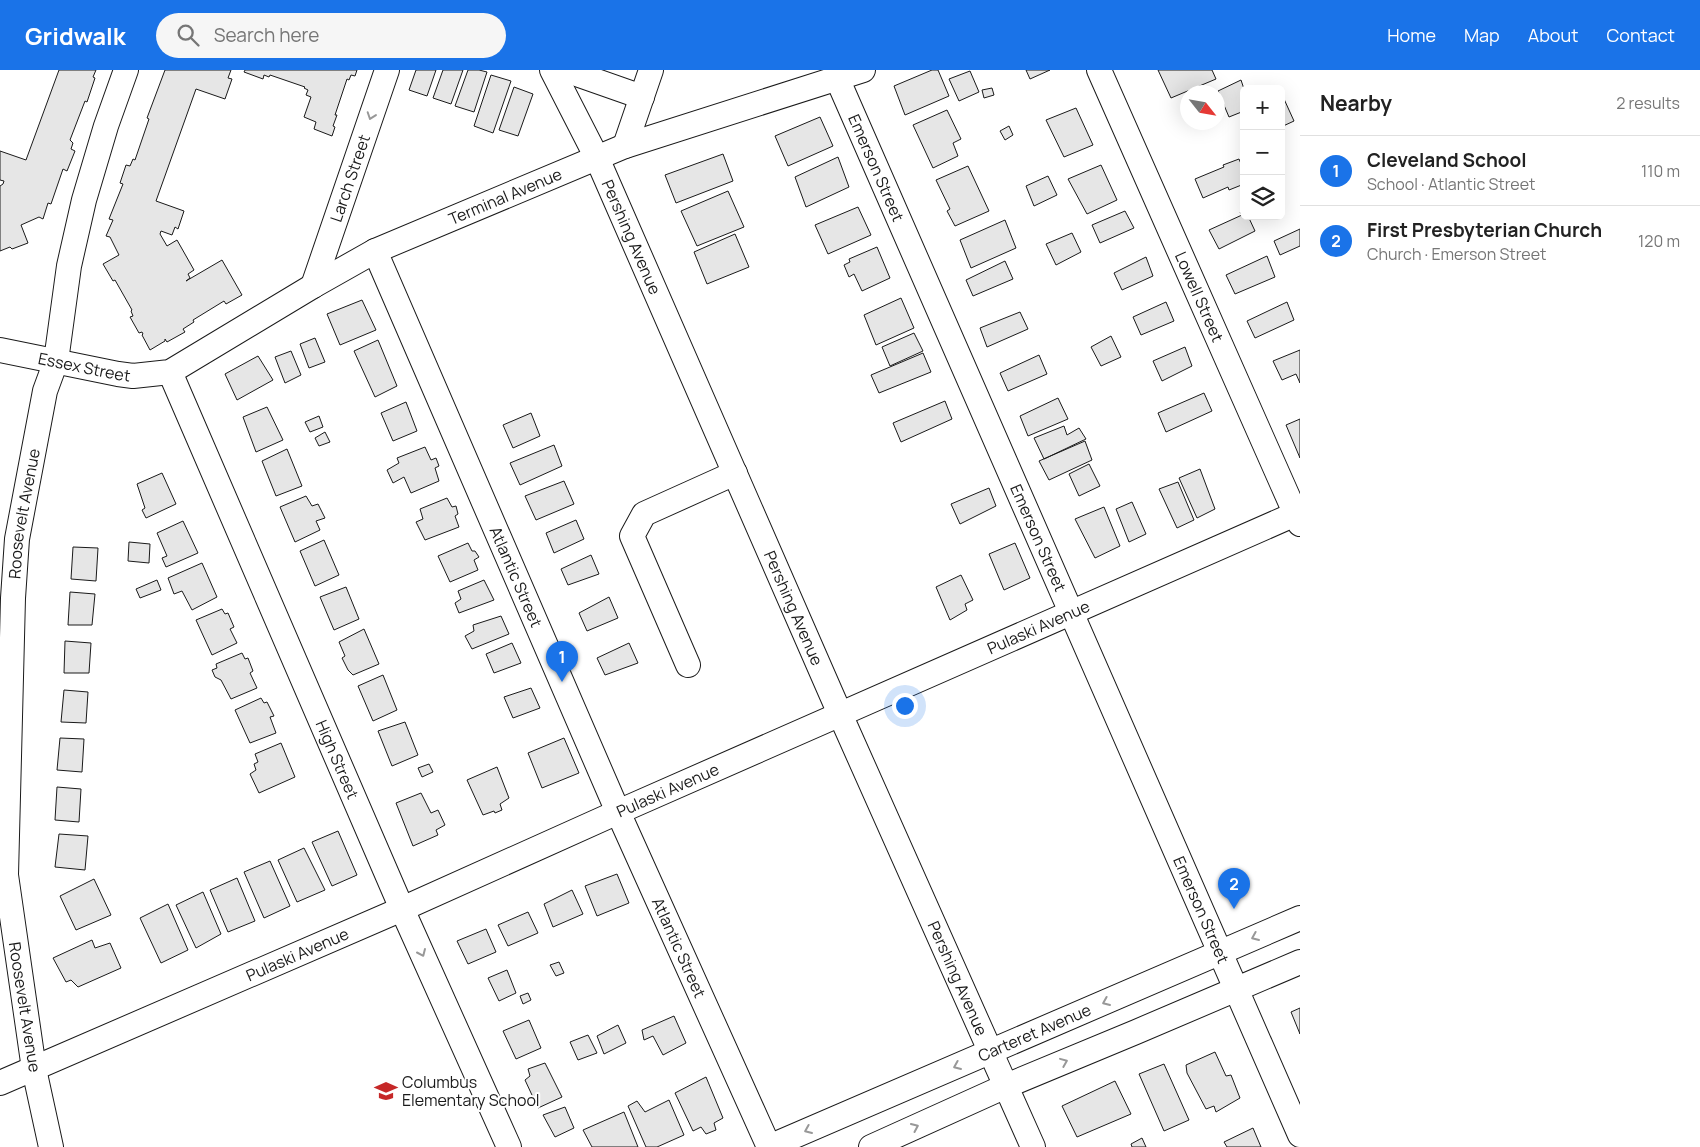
<!DOCTYPE html>
<meta charset="utf-8">
<style>
:root{--surface:#fff;--page:#f6f6f6;--text:#222;--muted:#767676;--line:#e0e0e0;--accent:#1a73e8}
body{margin:0;font-family:Manrope,sans-serif;background:var(--page);color:var(--text)}
.controls{position:absolute;right:15px;top:15px;display:grid;overflow:hidden;border-radius:8px;box-shadow:0 5px 20px #0002}
.controls button{width:45px;height:45px;display:grid;place-items:center;padding:0;border:0;border-bottom:1px solid var(--line);background:var(--surface);color:var(--text);font:25px sans-serif}
.compass{position:absolute;left:1180px;top:15px;width:45px;height:45px;border-radius:50%;background:var(--surface);box-shadow:0 5px 20px #0002;rotate:121deg}
.you{position:absolute;left:904px;top:635px;width:18px;height:18px;margin:-12px;border:4px solid #fff;border-radius:50%;background:#1a73e8;box-shadow:0 0 0 8px #1a73e833}
.badge{display:grid;place-items:center;width:32px;height:32px;border-radius:50%;background:var(--accent);color:#fff;font-size:16px;font-weight:700}
.pin{position:absolute;translate:-50% -41px;filter:drop-shadow(0 1px 2px #0008)}
.pin::after{content:'';position:absolute;top:26px;width:18px;height:15px;background:inherit;clip-path:polygon(0 0,100% 0,50% 100%)}
.list{margin:0;padding:0;list-style:none}
h2{display:flex;justify-content:space-between;align-items:center;height:65px;margin:0;padding:0 20px;font-size:21px}
h2 small{font-size:16px;font-weight:400;color:var(--muted)}
.list li{display:grid;grid-template-columns:32px 1fr auto;gap:15px;align-items:center;box-sizing:border-box;height:70px;padding:0 20px;border-top:1px solid var(--line)}
.list b{display:block;font-size:19px;white-space:nowrap}
.list p{margin:0;font-size:16px;white-space:nowrap;color:var(--muted)}
.list em{font-size:16px;font-style:normal;color:var(--muted)}
.icon{flex:none;width:28px;height:28px;fill:none;stroke:currentColor;stroke-width:2;stroke-linecap:round;stroke-linejoin:round}
.map{position:relative;flex:none;width:1300px;height:1077px;overflow:hidden}
header{display:flex;align-items:center;gap:30px;box-sizing:border-box;height:70px;padding:0 25px;background:var(--accent);color:#fff}
header strong{font-size:24px}
nav{display:flex;gap:28px;margin-inline-start:auto;font-size:18px}
.search{width:350px;height:45px;background:var(--page);display:flex;align-items:center;gap:12px;box-sizing:border-box;padding:0 18px;border-radius:28px;color:var(--muted);font-size:19px}
main{display:flex}
aside{flex:1;background:var(--surface)}
.map>svg:first-child{display:block}
.building{fill:#e6e6e6;stroke:#1a1a1a}
.lines{fill:none;stroke-linecap:round;stroke-linejoin:round}
.minor-casing{stroke:#1a1a1a;stroke-width:26}
.minor{stroke:#fff;stroke-width:24}
.oneway{stroke:#989898}
.labels{text-anchor:middle;stroke-width:4;stroke-linejoin:round;paint-order:stroke}
.street-label{font-size:16px;fill:#1a1a1a;stroke:#fff}
.poi-label{font-size:16px;fill:#1a1a1a;stroke:#fff;text-anchor:start}
</style>
<header>
<strong>Gridwalk</strong>
<div class="search"><svg class="icon" aria-label="search" viewBox="0 0 24 24"><circle cx="10" cy="10" r="6"/><path d="M15 15l6 6"/></svg>Search here</div>
<nav><a>Home</a><a>Map</a><a>About</a><a>Contact</a></nav>
</header>
<main>
<div class="map">
<svg width="1300" height="1077" viewBox="0 0 1300 1077">
<rect width="100%" height="100%" fill="#fff"/>
<path class="building" d="M59 0H96L93 7 95 8 87 32 85 31 70 70 73 73 71 79 75 81 67 101 63 99 51 134 48 133 43 149 39 147 21 155 28 173 12 179 10 177 0 181V116L3 114 4 111 0 110V81L26 90Z
M165 0H231L228 8 232 9 225 29 196 19 156 131 184 141 178 159 175 157 172 165 161 161 160 164 167 176 177 170 194 200 188 204 190 208 186 211 222 190 242 225 226 234 224 231 193 250 194 252 183 259 185 262 167 272 165 269V271L150 280 142 265 143 264 142 262 139 263 130 247 133 246 131 241 132 240 115 210 113 211 103 194 119 185 110 167 106 166 113 150 109 149 123 114 120 113 126 95 130 96 133 89 135 90 149 49 147 48Z
M245 0H357L355 6 351 5 349 10 347 9 335 45H337L333 56 335 57 332 66 314 59 316 52 304 47 311 27 306 25 308 20 304 18 305 17 270 5 269 7 264 5 263 9 244 2Z
M416 0H436L427 26 409 20Z
M443 0H463L451 34 433 28Z
M468 0H479L487 2 474 42 455 36Z
M932 0H938L949 26 905 45 894 16Z
M1026 0H1050L1030 9Z
M1158 0H1212L1216 9 1171 28Z
M970 1 979 22 959 31 949 9Z
M491 5 511 11 493 63 474 56Z
M1241 10 1244 19V41L1229 47 1218 21Z
M514 17 533 24 518 66 499 60Z
M992 18 994 25 984 28 982 20Z
M1284 29 1294 51 1281 57V30Z
M1076 38 1093 75 1064 87 1046 50Z
M947 40 961 69 953 73 958 86 933 98 913 55Z
M820 47 833 76 788 96 775 66Z
M1009 56 1013 65 1005 70 1000 61Z
M723 84 733 111 676 133 665 105Z
M838 87 849 117 806 137 795 107Z
M1239 89 1244 101V114L1229 120 1228 117 1203 128 1195 109 1224 97 1223 95Z
M1101 95 1117 130 1087 144 1068 109Z
M968 96 989 141 955 156 947 141 950 139 936 110Z
M1048 106 1057 125 1034 136 1026 116Z
M728 121 744 157 697 176 681 141Z
M858 137 871 165 828 184 815 155Z
M1125 141 1134 158 1100 173 1092 155Z
M1244 141V146H1248L1255 161 1219 179 1209 160 1242 145 1240 142Z
M1005 150 1016 178 971 198 960 170Z
M1300 159V176L1280 185 1274 171Z
M1072 163 1081 182 1056 195 1046 174Z
M735 164 749 197 707 214 694 182Z
M877 177 890 208 862 221 854 204 849 207 844 195 850 192 849 189Z
M1267 186 1275 207 1235 224 1226 205Z
M1146 187 1153 206 1122 220 1114 203Z
M1005 191 1013 209 973 226 966 210Z
M901 228 914 258 876 275 864 245Z
M362 230 376 260 340 275 327 244Z
M1166 232 1174 251 1141 265 1133 247Z
M1287 232 1294 250 1255 268 1247 251Z
M1020 242 1028 259 987 277 980 258Z
M914 263 923 281 890 296 882 277Z
M1111 266 1121 287 1101 296 1091 277Z
M315 268 325 292 309 298 300 274Z
M378 270 397 316 375 327 354 281Z
M1185 277 1192 296 1162 311 1153 291Z
M1300 280V313L1296 304 1282 310 1273 291Z
M291 281 301 305 285 313 275 287Z
M923 283 931 302 879 323 871 305Z
M1039 285 1047 304 1008 321 1000 303Z
M258 286 273 310 237 330 225 304Z
M1204 323 1212 341 1166 362 1158 343Z
M1058 328 1068 349 1028 366 1020 346Z
M945 331 952 349 901 372 893 353Z
M406 332 417 361 393 371 381 343Z
M267 337 283 370 256 382 243 347Z
M531 343 540 366 513 378 503 355Z
M319 346 323 357 310 362 305 352Z
M1300 349V388L1286 355Z
M1064 356 1067 365 1079 358 1086 369 1044 389 1034 368Z
M325 362 330 372 319 376 315 368Z
M1085 371 1092 390 1049 410 1039 391Z
M554 375 562 396 520 415 510 393Z
M425 377 431 390 436 388 439 396 435 398 439 411 411 423 404 407 393 413 387 400 399 393 397 388Z
M287 379 302 416 276 426 262 391Z
M1089 394 1100 416 1079 426 1069 404Z
M1200 399 1215 439 1197 448 1179 408Z
M162 403 176 434 146 448 142 440 145 438 137 414Z
M564 411 574 434 536 450 525 426Z
M1178 412 1194 450 1177 458 1159 419Z
M989 418 996 436 960 454 951 434Z
M306 426 312 436 318 434 325 448 316 451 320 460 295 472 280 437Z
M447 428 452 437 456 436 458 444 455 446 459 457 425 470 416 452 423 449 420 439Z
M1132 432 1146 464 1129 472 1116 439Z
M1104 437 1120 476 1095 488 1075 449Z
M576 450 584 469 554 483 546 463Z
M183 451 198 483 166 497 162 488 167 486 157 463Z
M324 470 339 505 315 516 300 481Z
M129 472 150 474 149 493 128 491Z
M468 473 472 481H475L479 487 474 490 478 500 450 512 438 486Z
M1015 473 1030 508 1004 520 989 484Z
M73 477 98 478 96 511 71 509Z
M591 485 599 504 568 515 561 499Z
M202 493 217 527 192 540 182 521 174 524 168 508Z
M961 505 973 530 965 534 967 540 950 550 936 517Z
M157 510 161 520 140 528 136 519Z
M484 510 494 530 459 543 455 533 461 529 458 521Z
M346 517 359 549 334 560 320 527Z
M70 522 95 524 92 555H68Z
M609 527 618 548 587 561 579 543Z
M222 539 225 544 228 543 234 557 230 559 237 573 212 585 196 550Z
M501 546 509 564 472 579 465 566 474 561 473 555Z
M364 559 379 594 353 605 348 600 342 588 345 586 339 572Z
M65 571 91 573 89 603H64Z
M512 573 521 593 494 603 486 584Z
M629 573 638 593 605 605 597 588Z
M242 583 245 589 248 588 253 601 250 603 257 618 231 629 221 610 215 607 212 600 217 598 216 594Z
M383 605 397 640 373 651 358 616Z
M531 618 540 638 513 648 504 627Z
M64 620 88 622 86 653 61 652Z
M261 628 264 633 267 632 274 646 270 647 276 663 250 673 235 640Z
M405 652 418 685 392 696 378 661Z
M60 668 84 669 82 702 57 700Z
M564 668 579 703 542 718 528 683Z
M281 673 295 707 259 723 250 704 256 700 254 694 258 692 255 684Z
M429 694 433 702 422 707 418 698Z
M497 697 509 728 500 734 502 740 495 743 494 741 483 745 467 710Z
M57 717 81 719 79 752 55 750Z
M421 723 431 743 438 740 445 755 436 760 438 765 413 776 396 733Z
M338 761 357 805 332 816 312 772Z
M59 764 88 766 85 800 55 797Z
M304 778 325 820 297 832 278 790Z
M270 791 290 836 264 848 244 802Z
M617 804 629 833 597 846 585 816Z
M237 808 255 851 228 862 210 820Z
M94 809 111 845 76 860 60 826Z
M572 820 583 844 553 857 544 834Z
M203 822 221 864 196 878 176 835Z
M168 834 188 880 161 893 140 848Z
M528 842 538 863 508 876 498 855Z
M486 859 496 882 468 894 457 871Z
M92 870 95 878 110 873 121 898 78 917 71 910 66 912 53 888Z
M559 892 564 903 556 906 550 895Z
M507 900 516 923 499 931 488 908Z
M528 923 531 930 523 934 520 926Z
M1300 938V964L1291 942Z
M674 946 686 973 663 985 653 966 644 970 642 960Z
M529 950 541 978 516 989 503 961Z
M618 955 626 973 604 984 597 966Z
M588 965 597 983 578 990 570 972Z
M1215 982 1226 1006 1231 1005 1240 1028 1216 1042 1214 1036 1206 1039 1187 1003 1186 995Z
M545 993 562 1027 538 1038 525 1010 530 1006 528 999Z
M1164 994 1189 1050 1164 1061 1139 1004Z
M706 1007 723 1048 714 1053 716 1060 706 1064 701 1057 693 1061 675 1023Z
M1115 1011 1131 1044 1077 1067 1062 1036Z
M669 1030 684 1065 657 1077H646L628 1036 637 1031 645 1042Z
M565 1037 574 1058 555 1067 543 1045Z
M624 1042 638 1077H592L583 1060Z
M1253 1058 1261 1077H1227L1224 1072Z
M1142 1068 1146 1077H1132L1131 1074Z"/>
<g class="lines">
<defs>
<g id="minor">
<path id="s1" d="M552 0 597 88 840 644 1033 1077"/>
<path d="M565 0 642 27"/>
<path id="s2" d="M1099 0 1300 454"/>
<path id="s3" d="M837 8 1300 1065"/>
<path d="M625 76 651 0"/>
<path id="s4" d="M375 181 618 742 769 1077"/>
<path id="s5" d="M313 216 387 0"/>
<path id="s6" d="M0 280 118 304 133 306 170 302 313 216 375 181 625 76 863 0"/>
<path id="s7" d="M170 302 402 839 509 1077"/>
<path d="M688 595 632 466 644 444 735 403"/>
<path id="s8" d="M0 1013 402 839 618 742 1300 442"/>
<path id="s9" d="M51 1077 34 999 6 805 13 528 17 469 45 321 56 291 69 196 84 130 106 56 126 0"/>
<path id="s10" d="M769 1077 1300 848"/>
<path d="M871 1077 1006 1016 1136 962 1300 892"/>
</g>
</defs>
<use href="#minor" class="minor-casing"/>
<use href="#minor" class="minor"/>
</g>
<defs><path id="oneway-chevron" d="M-2-3.5L2.5 0L-2 3.5" fill="none" stroke-width="1.6" stroke-linecap="round" stroke-linejoin="round" transform="scale(1.25)"/></defs>
<g class="oneway">
<use href="#oneway-chevron" transform="translate(371 46) rotate(109)"/>
<use href="#oneway-chevron" transform="translate(1255 867) rotate(157)"/>
<use href="#oneway-chevron" transform="translate(422 883) rotate(66)"/>
<use href="#oneway-chevron" transform="translate(1106 932) rotate(157)"/>
<use href="#oneway-chevron" transform="translate(1064 992) rotate(-22)"/>
<use href="#oneway-chevron" transform="translate(957 996) rotate(157)"/>
<use href="#oneway-chevron" transform="translate(915 1057) rotate(-24)"/>
<use href="#oneway-chevron" transform="translate(808 1060) rotate(157)"/>
</g>
<defs>
<symbol id="school-bare" viewBox="-9 -9 18 18"><path d="M0-5L7-2L0 1L-7-2ZM-4 1L0 2.5L4 1V4Q0 6-4 4Z" fill="#c62828" stroke="#fff" stroke-width="2.5" paint-order="stroke"/></symbol>
</defs>
<g fill-rule="evenodd">
<use href="#school-bare" x="370" y="1005" width="32" height="32"/>
</g>
<g class="labels">
<g class="street-label">
<text dy="6" stroke="none"><textPath href="#s3" startOffset="98">Emerson Street</textPath></text>
<text dy="6" stroke="none"><textPath href="#s5" startOffset="114">Larch Street</textPath></text>
<text dy="6" stroke="none"><textPath href="#s6" startOffset="552">Terminal Avenue</textPath></text>
<text dy="6" stroke="none"><textPath href="#s1" startOffset="185">Pershing Avenue</textPath></text>
<text dy="6" stroke="none"><textPath href="#s2" startOffset="248">Lowell Street</textPath></text>
<text dy="6" stroke="none"><textPath href="#s6" startOffset="86">Essex Street</textPath></text>
<text dy="6" stroke="none"><textPath href="#s9" startOffset="638">Roosevelt Avenue</textPath></text>
<text dy="6" stroke="none"><textPath href="#s3" startOffset="502">Emerson Street</textPath></text>
<text dy="6" stroke="none"><textPath href="#s4" startOffset="355">Atlantic Street</textPath></text>
<text dy="6" stroke="none"><textPath href="#s1" startOffset="590">Pershing Avenue</textPath></text>
<text dy="6" stroke="none"><textPath href="#s8" startOffset="1134">Pulaski Avenue</textPath></text>
<text dy="6" stroke="none"><textPath href="#s7" startOffset="422">High Street</textPath></text>
<text dy="6" stroke="none"><textPath href="#s8" startOffset="729">Pulaski Avenue</textPath></text>
<text dy="6" stroke="none"><textPath href="#s3" startOffset="908">Emerson Street</textPath></text>
<text dy="6" stroke="none"><textPath href="#s4" startOffset="760">Atlantic Street</textPath></text>
<text dy="6" stroke="none"><textPath href="#s8" startOffset="324">Pulaski Avenue</textPath></text>
<text dy="6" stroke="none"><textPath href="#s1" startOffset="995">Pershing Avenue</textPath></text>
<text transform="translate(25 937) rotate(81)" y="6">Roosevelt Avenue</text>
<text dy="6" stroke="none"><textPath href="#s10" startOffset="289">Carteret Avenue</textPath></text>
</g>
<g class="poi-label">
<text x="402" y="1018">Columbus<tspan x="402" dy="18">Elementary School</tspan></text>
</g>
</g>
</svg>
<div class="controls">
<button>+</button>
<button>−</button>
<button><svg class="icon" aria-label="layers" viewBox="0 0 24 24"><path d="M12 4l9 5-9 5-9-5zM3 14l9 5 9-5"/></svg></button>
</div>
<svg class="compass" viewBox="-18 -18 36 36"><path d="M0-13l5 13h-10z" fill="#e53935"/><path d="M0 13l5-13h-10z" fill="#767676"/></svg>
<div class="you"></div>
<div class="pin badge" style="left:562px;top:612px">1</div>
<div class="pin badge" style="left:1234px;top:839px">2</div>
</div>
<aside>
<h2>Nearby<small>2 results</small></h2>
<ul class="list">
<li><span class="badge">1</span><div><b>Cleveland School</b><p>School · Atlantic Street</p></div><em>110 m</em></li>
<li><span class="badge">2</span><div><b>First Presbyterian Church</b><p>Church · Emerson Street</p></div><em>120 m</em></li>
</ul>
</aside>
</main>
